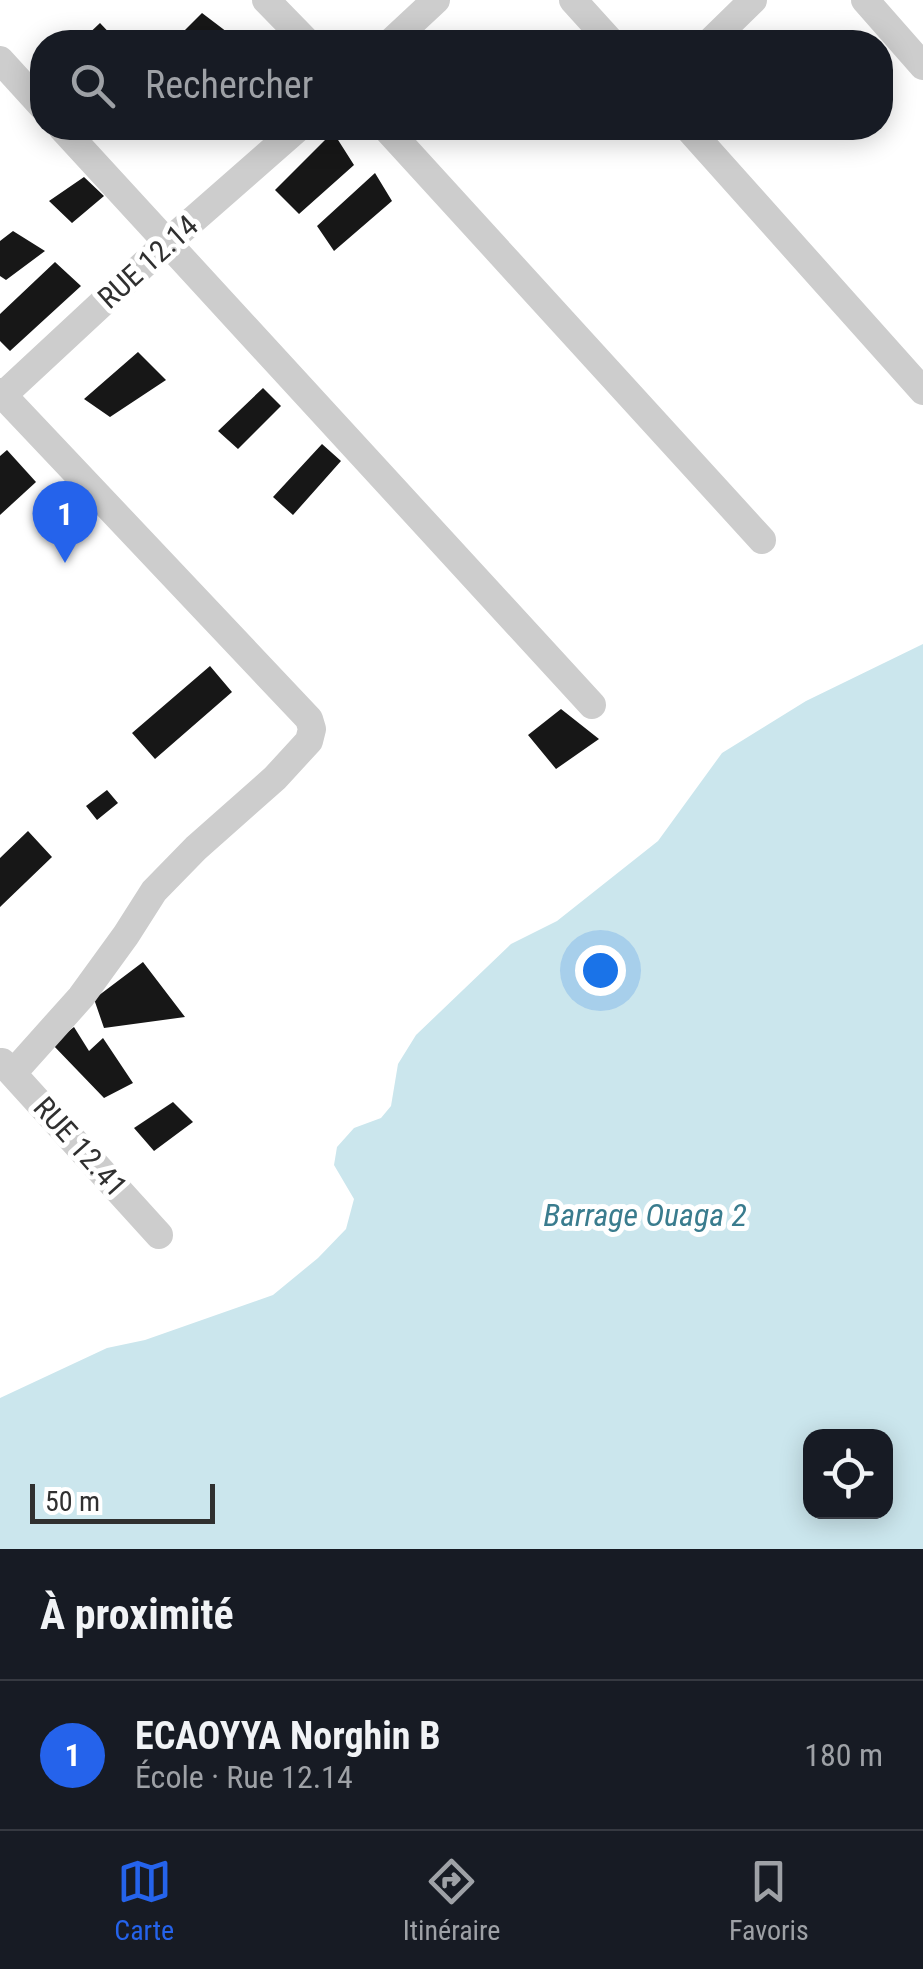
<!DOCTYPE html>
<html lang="fr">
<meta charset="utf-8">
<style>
:root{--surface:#171b24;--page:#242831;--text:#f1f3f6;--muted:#9ea1a6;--line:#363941;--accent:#2563eb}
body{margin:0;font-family:"Roboto Condensed",sans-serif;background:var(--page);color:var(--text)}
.controls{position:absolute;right:30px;bottom:30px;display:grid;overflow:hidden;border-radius:20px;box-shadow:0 5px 25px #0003}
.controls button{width:90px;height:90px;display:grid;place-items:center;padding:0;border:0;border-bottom:2px solid var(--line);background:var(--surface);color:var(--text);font:50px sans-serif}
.scale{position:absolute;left:30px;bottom:25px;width:185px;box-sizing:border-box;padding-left:10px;border:5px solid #303030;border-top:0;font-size:28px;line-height:35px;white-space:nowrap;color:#303030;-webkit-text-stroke:8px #fff;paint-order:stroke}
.you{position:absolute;left:600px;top:970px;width:35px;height:35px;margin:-25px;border:8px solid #fff;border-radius:50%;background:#1a73e8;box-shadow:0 0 0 15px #1a73e833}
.badge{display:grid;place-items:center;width:65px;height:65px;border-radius:50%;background:var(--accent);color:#fff;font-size:32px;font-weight:700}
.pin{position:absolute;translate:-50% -82px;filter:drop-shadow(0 2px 5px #0008)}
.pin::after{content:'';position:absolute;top:52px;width:35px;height:30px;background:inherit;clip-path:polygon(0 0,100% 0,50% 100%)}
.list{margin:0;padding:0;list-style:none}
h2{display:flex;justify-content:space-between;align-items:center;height:130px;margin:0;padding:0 40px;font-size:42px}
h2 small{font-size:32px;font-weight:400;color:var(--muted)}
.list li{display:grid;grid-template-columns:65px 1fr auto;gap:30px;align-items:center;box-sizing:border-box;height:150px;padding:0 40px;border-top:2px solid var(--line)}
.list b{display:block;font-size:38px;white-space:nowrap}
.list p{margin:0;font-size:32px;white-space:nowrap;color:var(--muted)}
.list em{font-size:32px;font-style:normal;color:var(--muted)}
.icon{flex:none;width:55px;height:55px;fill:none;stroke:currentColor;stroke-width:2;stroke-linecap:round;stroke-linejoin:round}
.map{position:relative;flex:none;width:923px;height:1549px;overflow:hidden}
.search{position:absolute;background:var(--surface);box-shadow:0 5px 25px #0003;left:30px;right:30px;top:30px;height:110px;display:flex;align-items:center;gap:25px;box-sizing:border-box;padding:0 35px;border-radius:40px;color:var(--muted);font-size:38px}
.sheet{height:280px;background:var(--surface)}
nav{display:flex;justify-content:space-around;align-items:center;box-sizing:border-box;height:140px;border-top:2px solid var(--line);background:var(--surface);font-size:28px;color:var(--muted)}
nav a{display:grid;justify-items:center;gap:5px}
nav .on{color:var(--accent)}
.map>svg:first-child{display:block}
.water{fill:#cbe6ed;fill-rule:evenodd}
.building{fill:#171717}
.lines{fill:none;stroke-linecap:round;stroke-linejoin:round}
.street{stroke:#cdcdcd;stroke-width:28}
.labels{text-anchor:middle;stroke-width:10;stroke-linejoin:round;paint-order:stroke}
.street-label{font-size:30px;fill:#303030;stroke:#fff}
.water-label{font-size:32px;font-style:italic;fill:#3a7c8e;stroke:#fff}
</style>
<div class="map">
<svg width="923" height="1549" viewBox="0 0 923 1549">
<rect width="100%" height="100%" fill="#fff"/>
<path class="water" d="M923 644V1549H0V1398L107 1348 145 1340 273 1295 318 1258 346 1229 354 1199 334 1165 337 1147 354 1128 381 1118 391 1106 398 1064 416 1035 511 944 557 921 658 841 722 753 806 701ZM810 1436H886V1512H810Z"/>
<path class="building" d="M202 13 227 32 214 42H173Z
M100 23 118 42H80Z
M333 132 354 165 299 214 275 190Z
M375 173 392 201 334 251 317 226Z
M84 177 104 196 72 223 49 201Z
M13 231 45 251 6 280 0 276V241Z
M55 262 81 286 10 351 0 341V314Z
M138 352 166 380 110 417 84 399Z
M263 388 281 406 238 449 218 431Z
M322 444 341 461 293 515 273 497Z
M7 450 36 482 0 515V456Z
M210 666 232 692 155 759 132 733Z
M561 709 599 739 556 769 528 735Z
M107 790 118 803 97 820 86 806Z
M28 831 52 857 0 907V858Z
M143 962 185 1017 104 1028 94 999Z
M74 1027 89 1051 103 1038 133 1083 104 1098 52 1044Z
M173 1102 193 1122 154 1151 134 1128Z"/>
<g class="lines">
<path class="street" d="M266 0 307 42
M573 0 611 42
M865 0 923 66
M391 42 436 0
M710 42 753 0
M0 60 42 106
M62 128 592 705
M386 128 762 540
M688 128 923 391
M0 392 309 719 312 729 309 741 275 778 196 848 154 891 126 935 81 997 13 1073
M0 398 168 242 298 128
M2 1062 159 1235"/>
</g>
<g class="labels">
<g class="street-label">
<text transform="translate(148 262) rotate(-42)" y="10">RUE 12.14</text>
<text transform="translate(80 1147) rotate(48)" y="10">RUE 12.41</text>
</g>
<g class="water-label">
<text x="645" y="1226">Barrage Ouaga 2</text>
</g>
</g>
</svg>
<div class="controls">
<button><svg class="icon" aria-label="locate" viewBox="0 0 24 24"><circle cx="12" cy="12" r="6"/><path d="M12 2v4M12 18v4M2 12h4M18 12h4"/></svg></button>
</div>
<div class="scale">50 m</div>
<div class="you"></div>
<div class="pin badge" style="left:65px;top:563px">1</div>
<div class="search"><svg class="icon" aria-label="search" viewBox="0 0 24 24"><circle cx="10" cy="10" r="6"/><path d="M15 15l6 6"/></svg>Rechercher</div>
</div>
<section class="sheet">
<h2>À proximité<small></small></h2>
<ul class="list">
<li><span class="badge">1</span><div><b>ECAOYYA Norghin B</b><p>École · Rue 12.14</p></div><em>180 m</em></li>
</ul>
</section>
<nav>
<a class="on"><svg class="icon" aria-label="map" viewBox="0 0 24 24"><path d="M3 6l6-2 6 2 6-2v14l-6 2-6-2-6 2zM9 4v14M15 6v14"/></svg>Carte</a>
<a><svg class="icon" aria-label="directions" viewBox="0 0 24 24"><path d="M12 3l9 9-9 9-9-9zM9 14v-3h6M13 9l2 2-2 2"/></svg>Itinéraire</a>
<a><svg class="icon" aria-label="saved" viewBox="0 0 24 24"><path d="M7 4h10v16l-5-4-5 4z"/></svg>Favoris</a>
</nav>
